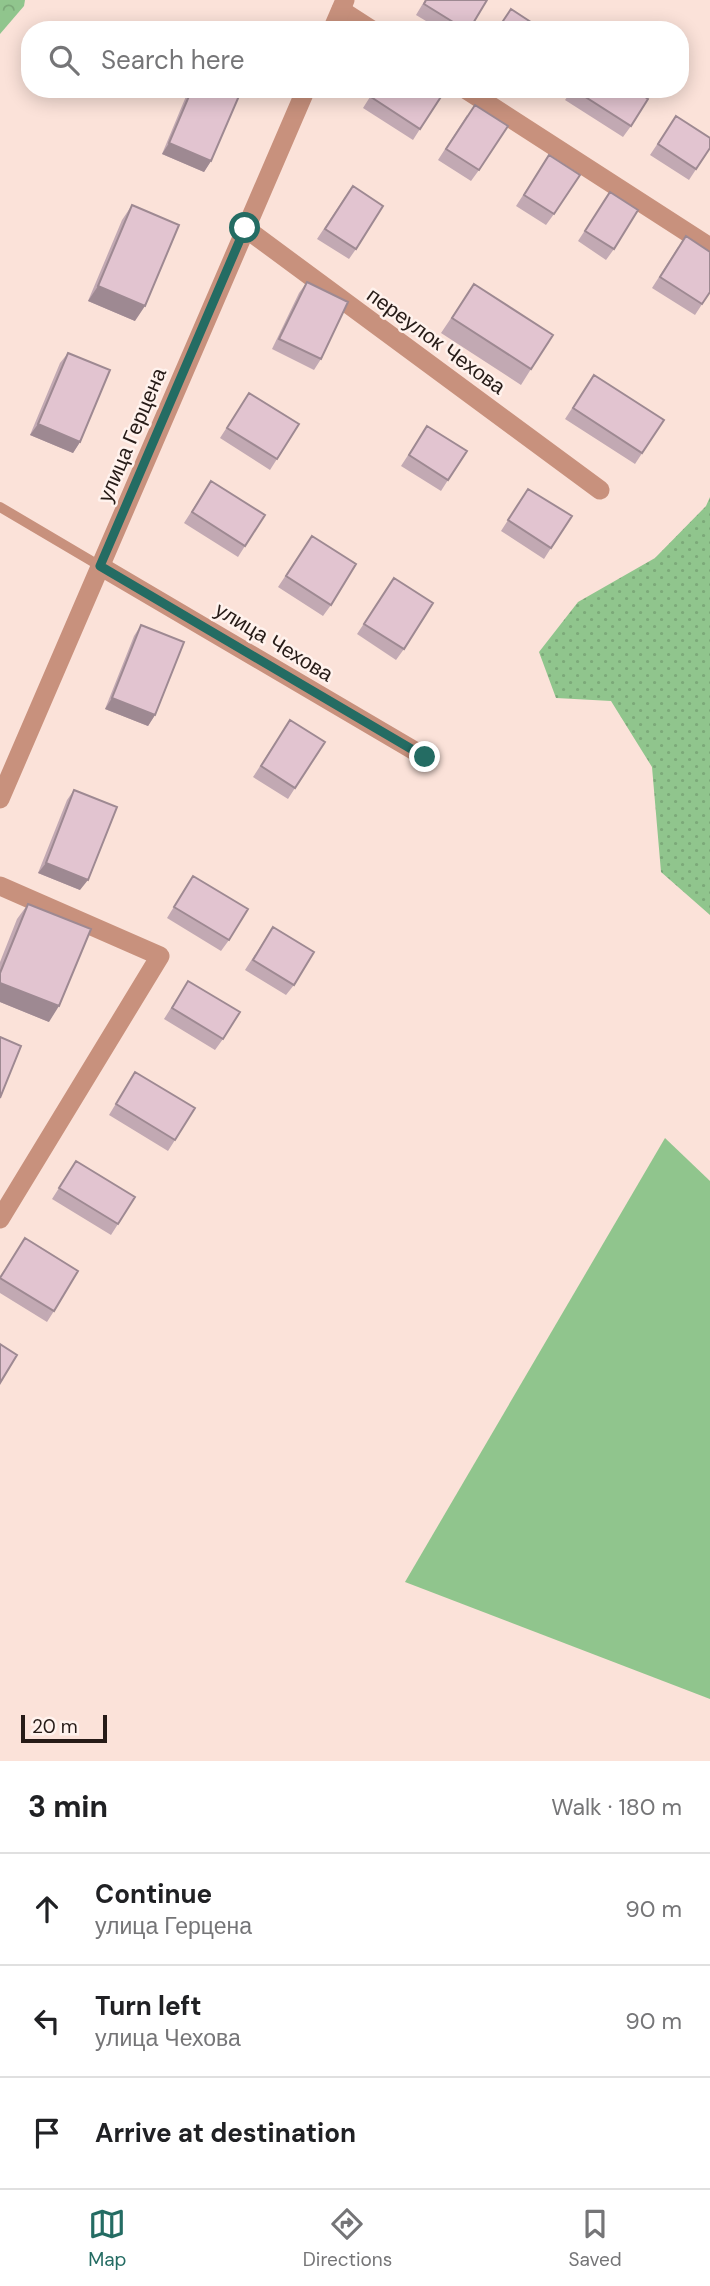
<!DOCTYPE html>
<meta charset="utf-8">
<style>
:root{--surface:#fff;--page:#f2f2f2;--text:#202124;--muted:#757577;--line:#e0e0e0;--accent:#246c63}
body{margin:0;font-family:"DM Sans",sans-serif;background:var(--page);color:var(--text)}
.scale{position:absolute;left:21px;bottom:18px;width:86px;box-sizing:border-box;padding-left:7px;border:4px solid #261b17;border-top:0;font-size:19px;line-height:24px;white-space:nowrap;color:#261b17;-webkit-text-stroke:5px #fff2ed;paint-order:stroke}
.stop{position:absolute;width:21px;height:21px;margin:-16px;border:5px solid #246c63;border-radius:50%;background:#fff}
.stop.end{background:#246c63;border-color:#fff;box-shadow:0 2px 7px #0008}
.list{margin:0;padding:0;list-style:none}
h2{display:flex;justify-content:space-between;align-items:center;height:91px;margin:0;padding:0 28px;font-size:30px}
h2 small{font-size:23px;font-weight:400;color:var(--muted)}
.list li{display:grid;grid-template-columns:46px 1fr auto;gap:21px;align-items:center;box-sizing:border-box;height:112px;padding:0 28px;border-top:2px solid var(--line)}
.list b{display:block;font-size:26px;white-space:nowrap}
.list p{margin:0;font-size:23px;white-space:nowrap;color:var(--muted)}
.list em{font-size:23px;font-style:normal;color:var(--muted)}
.icon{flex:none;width:38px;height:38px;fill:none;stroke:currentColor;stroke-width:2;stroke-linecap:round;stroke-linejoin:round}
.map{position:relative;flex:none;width:710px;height:1761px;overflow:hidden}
.search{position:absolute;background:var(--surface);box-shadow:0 4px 18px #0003;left:21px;right:21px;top:21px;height:77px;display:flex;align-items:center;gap:18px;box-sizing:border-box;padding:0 24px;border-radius:28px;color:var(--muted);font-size:26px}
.sheet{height:427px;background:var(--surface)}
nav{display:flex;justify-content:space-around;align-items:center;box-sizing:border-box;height:98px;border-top:2px solid var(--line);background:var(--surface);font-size:19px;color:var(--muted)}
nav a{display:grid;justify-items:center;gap:4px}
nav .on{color:var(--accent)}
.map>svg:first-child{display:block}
.grass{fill:url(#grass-dots)}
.forest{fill:url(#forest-crowns)}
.green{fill:#90c58d}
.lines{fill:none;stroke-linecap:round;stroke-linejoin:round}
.service{stroke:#c8917d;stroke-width:10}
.minor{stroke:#c8917d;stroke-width:19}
.tertiary{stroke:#c8917d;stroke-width:19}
.wall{fill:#c2a9b3}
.shaded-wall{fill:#9e8992}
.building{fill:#e2c4d0;stroke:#9e8992;stroke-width:2}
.route{stroke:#246c63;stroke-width:9}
.labels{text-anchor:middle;stroke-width:5;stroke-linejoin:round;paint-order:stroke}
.street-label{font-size:21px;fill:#261b17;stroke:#fff2ed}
</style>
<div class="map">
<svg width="710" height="1761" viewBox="0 0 710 1761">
<defs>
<pattern id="grass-dots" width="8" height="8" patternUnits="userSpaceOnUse" patternTransform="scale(1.75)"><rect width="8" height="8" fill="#90c58d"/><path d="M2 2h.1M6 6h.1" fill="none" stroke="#7ca979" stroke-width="1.8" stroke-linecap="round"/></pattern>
<pattern id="forest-crowns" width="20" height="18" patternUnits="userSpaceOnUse" patternTransform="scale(1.75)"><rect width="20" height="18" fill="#90c58d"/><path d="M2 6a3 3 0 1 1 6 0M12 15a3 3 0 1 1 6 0" fill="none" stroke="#7ca979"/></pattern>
</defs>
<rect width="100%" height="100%" fill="#fbe2d9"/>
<path class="grass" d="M710 497V915L661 872 652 767 611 701 556 698 539 652 578 602 655 558 706 506Z"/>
<path class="forest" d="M0 0H25L24 6 0 34Z"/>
<path class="green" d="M665 1138 710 1181V1699L405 1582Z"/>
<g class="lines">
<path class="service" d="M0 507 100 566"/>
<path class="minor" d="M341 10 372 30
M465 89 710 247
M245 228 600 490
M100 566 425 757
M0 886 160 956 0 1219"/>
<path class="tertiary" d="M332 30 345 0
M0 799 306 89"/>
</g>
<path class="wall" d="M425 0H487L469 30H441L416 15Z
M189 89H242L211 161 204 172 162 154Z
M375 89 420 129 413 140 363 108Z
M573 89 631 126 623 137 565 100Z
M467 115 479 170 471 181 438 160Z
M676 116 710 148 689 180 650 155Z
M549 155 554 214 546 225 516 206Z
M610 192 614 249 606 260 578 241Z
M345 197 356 249 349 259 317 239Z
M132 205 135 321 88 301 122 220Z
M678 247 710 292 695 315 652 288Z
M307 282 321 359 314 370 272 349 299 293Z
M474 284 531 369 521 385 441 333Z
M68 353 80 442 73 453 30 435 60 363Z
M594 375 664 420 635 464 565 419Z
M249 393 277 459 270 470 220 438Z
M427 426 448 480 441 491 401 466Z
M211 481 245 546 238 557 184 523Z
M528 489 551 548 544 559 501 531Z
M312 536 331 605 323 616 278 587Z
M394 578 404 649 396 660 357 634Z
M141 625 155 715 148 726 105 709 134 636Z
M290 720 295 788 288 799 253 777Z
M74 790 80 890 38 873 67 800Z
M193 876 229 940 221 951 167 918Z
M28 904 49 1022 0 1002V962L17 919Z
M273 927 294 985 286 995 245 970Z
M188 981 223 1039 215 1050 164 1019Z
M135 1072 175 1140 168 1151 109 1115Z
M76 1161 118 1224 111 1235 52 1199Z
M25 1238 54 1311 47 1322 0 1293V1277Z"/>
<path class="shaded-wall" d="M169 143 211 161 204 172 162 154Z
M98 286 145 306 135 321 88 301Z
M38 424 80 442 73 453 30 435Z
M112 698 155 715 148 726 105 709Z
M46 863 88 880 80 890 38 873Z
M0 983 59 1006 49 1022 0 1002Z"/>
<path class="building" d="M426 0H487L469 30H466L424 4Z
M511 9 543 30H497Z
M192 89H242L211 161 169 143Z
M376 89H446L420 129 371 97Z
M573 89H634L648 99 631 126Z
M475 105 508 126 479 170 446 149Z
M676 116 710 138V148L696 169 658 144Z
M549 155 580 175 554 214 524 195Z
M353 186 383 206 356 249 325 229Z
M610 192 638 210 614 249 585 231Z
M132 205 179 225 145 306 98 286Z
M686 236 710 252V292L702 304 660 277Z
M307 282 348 302 321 359 279 339Z
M474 284 553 335 531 369 452 318Z
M68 353 110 370 80 442 38 424Z
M594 375 664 420 642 453 573 408Z
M249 393 299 424 277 459 227 428Z
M427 426 467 451 448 480 409 455Z
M211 481 265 515 245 546 192 512Z
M528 489 572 516 551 548 508 520Z
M312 536 356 564 331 605 286 576Z
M394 578 433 603 404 649 364 624Z
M141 625 184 642 155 715 112 698Z
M290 720 325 742 295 788 261 766Z
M74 790 117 807 88 880 46 863Z
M193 876 248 909 229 940 174 907Z
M28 904 91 929 59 1006 0 983V973Z
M273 927 314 952 294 985 253 960Z
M188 981 240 1012 223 1039 172 1008Z
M0 1037 21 1046 0 1098Z
M135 1072 195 1108 175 1140 116 1104Z
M76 1161 135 1197 118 1224 59 1188Z
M25 1238 78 1271 54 1311 0 1278Z
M0 1344 17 1355 0 1383Z"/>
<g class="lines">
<path class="route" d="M245 228 100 566 425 757"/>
</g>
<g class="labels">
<g class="street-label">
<text transform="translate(436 341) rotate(36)" y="7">переулок Чехова</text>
<text transform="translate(132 435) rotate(-67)" y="7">улица Герцена</text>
<text transform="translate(274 642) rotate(31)" y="7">улица Чехова</text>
</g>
</g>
</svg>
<div class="scale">20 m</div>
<div class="stop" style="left:245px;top:228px"></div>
<div class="stop end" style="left:425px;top:757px"></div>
<div class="search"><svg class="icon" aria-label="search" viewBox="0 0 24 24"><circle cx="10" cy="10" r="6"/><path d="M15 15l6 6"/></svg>Search here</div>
</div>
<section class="sheet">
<h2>3 min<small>Walk · 180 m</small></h2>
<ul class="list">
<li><svg class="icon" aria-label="ahead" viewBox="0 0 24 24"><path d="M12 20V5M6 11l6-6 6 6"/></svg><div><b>Continue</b><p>улица Герцена</p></div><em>90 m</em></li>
<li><svg class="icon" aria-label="left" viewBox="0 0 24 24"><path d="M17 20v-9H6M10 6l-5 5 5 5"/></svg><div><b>Turn left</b><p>улица Чехова</p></div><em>90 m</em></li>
<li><svg class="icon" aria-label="arrive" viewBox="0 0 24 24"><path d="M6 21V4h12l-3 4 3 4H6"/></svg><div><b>Arrive at destination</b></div></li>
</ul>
</section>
<nav>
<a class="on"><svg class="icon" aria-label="map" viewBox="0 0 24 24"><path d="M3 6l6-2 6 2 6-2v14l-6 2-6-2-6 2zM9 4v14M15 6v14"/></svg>Map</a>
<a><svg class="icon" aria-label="directions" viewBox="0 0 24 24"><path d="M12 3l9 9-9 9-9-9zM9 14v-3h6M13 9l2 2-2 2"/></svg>Directions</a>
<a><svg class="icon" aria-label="saved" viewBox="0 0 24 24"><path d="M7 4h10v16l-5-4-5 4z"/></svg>Saved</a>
</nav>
